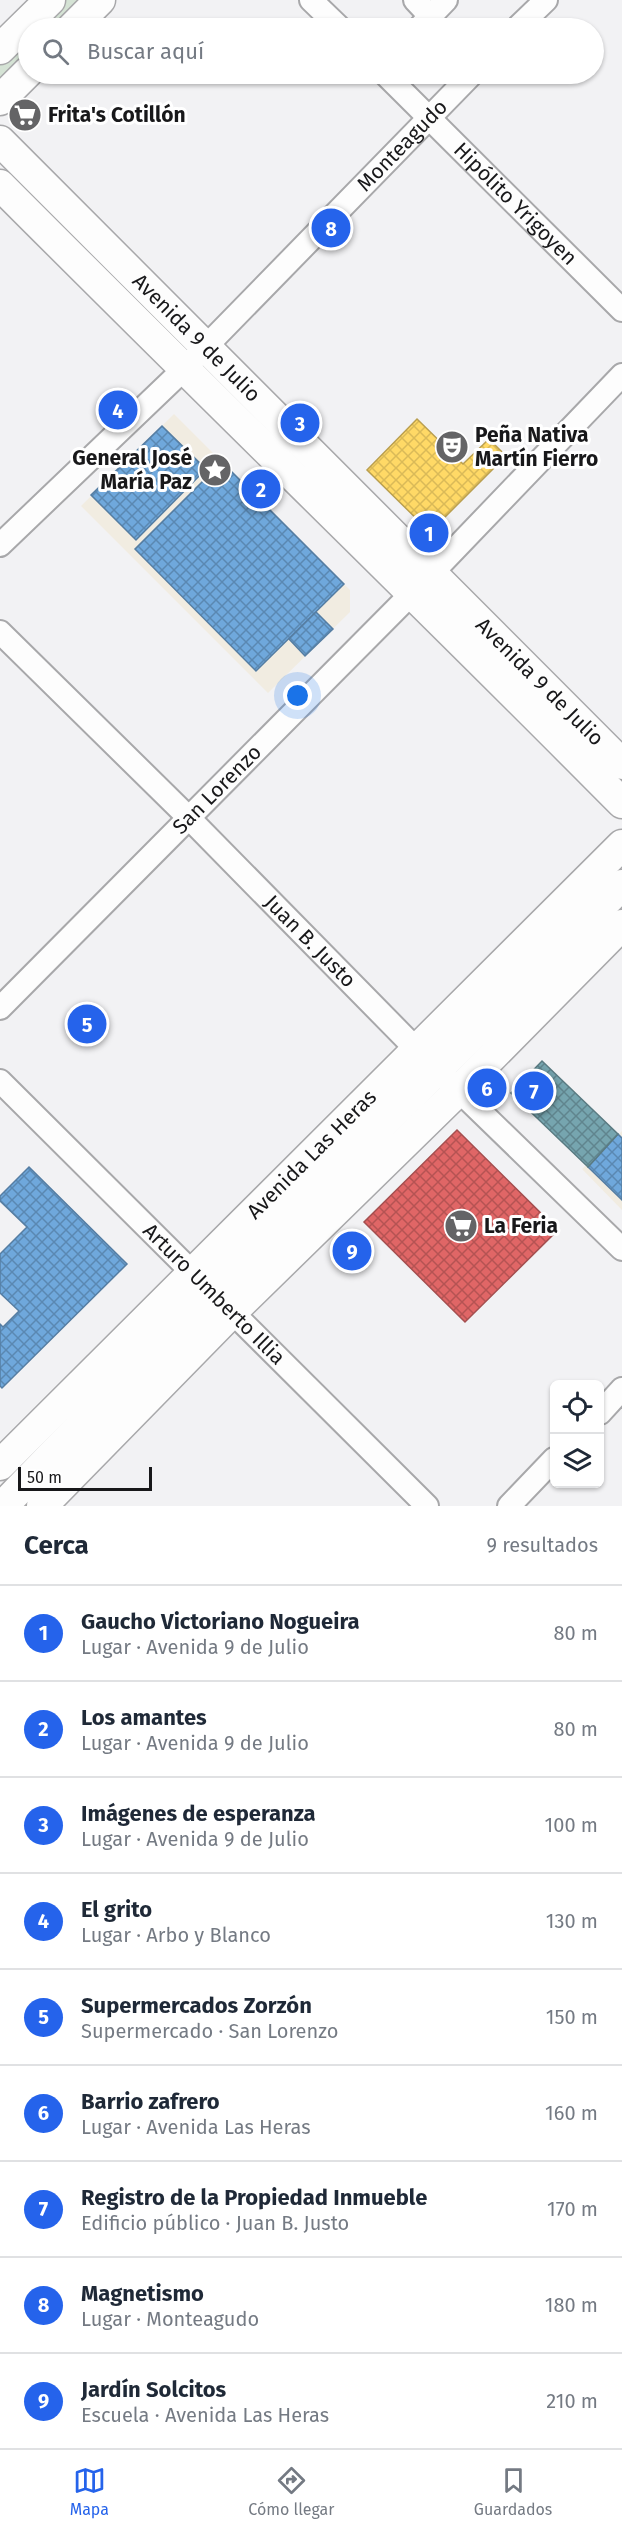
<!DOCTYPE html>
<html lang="es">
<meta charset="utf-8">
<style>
:root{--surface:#fff;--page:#f6f6f7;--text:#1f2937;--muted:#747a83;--line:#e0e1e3;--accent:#2563eb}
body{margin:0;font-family:"Fira Sans",sans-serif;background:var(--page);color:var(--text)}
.controls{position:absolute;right:18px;bottom:18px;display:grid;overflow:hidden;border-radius:9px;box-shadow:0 2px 4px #0004}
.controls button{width:54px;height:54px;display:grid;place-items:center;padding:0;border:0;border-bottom:2px solid var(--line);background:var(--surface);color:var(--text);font:30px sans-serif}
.scale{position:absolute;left:18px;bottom:15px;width:134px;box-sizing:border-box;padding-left:6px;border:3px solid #18181a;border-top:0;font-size:16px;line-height:21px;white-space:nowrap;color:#18181a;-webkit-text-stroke:4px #fff;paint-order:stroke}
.you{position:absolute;left:298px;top:696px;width:21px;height:21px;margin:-15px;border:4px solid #fff;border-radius:50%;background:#1a73e8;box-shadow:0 0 0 9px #1a73e833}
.badge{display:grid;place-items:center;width:39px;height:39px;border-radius:50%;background:var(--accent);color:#fff;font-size:20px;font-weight:700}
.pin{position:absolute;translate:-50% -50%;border:3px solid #fff;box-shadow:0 2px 6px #0006}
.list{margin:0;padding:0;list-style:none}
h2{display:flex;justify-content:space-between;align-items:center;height:78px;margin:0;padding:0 24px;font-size:26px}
h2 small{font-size:20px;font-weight:400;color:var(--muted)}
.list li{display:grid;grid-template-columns:39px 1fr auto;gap:18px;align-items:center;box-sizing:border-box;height:96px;padding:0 24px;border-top:2px solid var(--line)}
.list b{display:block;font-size:22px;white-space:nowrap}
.list p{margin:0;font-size:20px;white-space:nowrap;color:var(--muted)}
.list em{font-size:20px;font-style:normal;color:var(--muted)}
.icon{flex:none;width:33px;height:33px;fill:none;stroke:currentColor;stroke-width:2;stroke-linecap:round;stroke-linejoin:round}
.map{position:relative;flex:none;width:622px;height:1506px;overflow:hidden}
.search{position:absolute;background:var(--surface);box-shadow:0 2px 4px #0004;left:18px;right:18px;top:18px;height:66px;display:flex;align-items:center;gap:15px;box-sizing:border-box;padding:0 21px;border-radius:33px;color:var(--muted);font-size:22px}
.sheet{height:942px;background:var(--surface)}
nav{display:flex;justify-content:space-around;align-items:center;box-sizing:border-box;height:84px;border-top:2px solid var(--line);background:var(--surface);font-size:16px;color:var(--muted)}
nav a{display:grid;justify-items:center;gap:3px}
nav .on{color:var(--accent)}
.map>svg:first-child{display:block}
.education{fill:#f1ece1}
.green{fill:#d5e3d5}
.homes{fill:url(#homes-cross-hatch);stroke:#ba9f4f;stroke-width:1.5}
.shops{fill:url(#shops-cross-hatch);stroke:#a44f4f;stroke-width:1.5}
.schools{fill:url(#schools-cross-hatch);stroke:#557da2;stroke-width:1.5}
.public{fill:url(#public-cross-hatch);stroke:#5a7b82;stroke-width:1.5}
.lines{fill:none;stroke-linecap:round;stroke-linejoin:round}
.minor-casing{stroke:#a8a8aa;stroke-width:26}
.major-casing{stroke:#a8a8aa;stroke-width:33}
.path{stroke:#d1d1d1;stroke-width:3;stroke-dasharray:3 4.5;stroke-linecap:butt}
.minor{stroke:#fdfdfd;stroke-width:22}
.major{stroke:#fdfdfd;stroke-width:30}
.labels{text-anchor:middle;stroke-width:6;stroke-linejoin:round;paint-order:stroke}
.poi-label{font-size:21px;font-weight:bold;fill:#18181a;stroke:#fff;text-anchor:start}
.street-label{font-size:21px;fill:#18181a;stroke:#fff}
</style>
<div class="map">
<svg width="622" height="1506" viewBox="0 0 622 1506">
<defs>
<pattern id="homes-cross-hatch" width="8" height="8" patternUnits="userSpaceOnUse" patternTransform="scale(1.5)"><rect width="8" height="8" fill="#ffd966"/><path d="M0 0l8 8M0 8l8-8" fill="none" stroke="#daba58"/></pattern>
<pattern id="shops-cross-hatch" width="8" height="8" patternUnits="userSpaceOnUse" patternTransform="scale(1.5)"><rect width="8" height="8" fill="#e06666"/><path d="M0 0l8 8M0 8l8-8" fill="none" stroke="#b55353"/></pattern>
<pattern id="schools-cross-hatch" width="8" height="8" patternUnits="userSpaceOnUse" patternTransform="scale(1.5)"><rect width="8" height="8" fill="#6fa8dc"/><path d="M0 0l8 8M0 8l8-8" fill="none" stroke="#5a88b2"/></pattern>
<pattern id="public-cross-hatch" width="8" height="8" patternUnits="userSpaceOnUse" patternTransform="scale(1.5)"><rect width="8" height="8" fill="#76a5af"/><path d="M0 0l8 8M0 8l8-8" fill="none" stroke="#60858e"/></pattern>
</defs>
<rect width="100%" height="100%" fill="#f2f2f4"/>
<path class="education" d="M174 414 350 590V612L268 693 81 506Z
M622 1131V1210L582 1169Z"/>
<path class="green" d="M60 0H89L60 28H31Z
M28 31V59L0 88V59Z"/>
<path class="homes" d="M417 419 463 464 489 439 506 456 430 532 367 470Z"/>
<path class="shops" d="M457 1130 558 1230 465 1322 364 1222Z"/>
<path class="schools" d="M162 426 206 469 136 540 91 495Z
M222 462 344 584 256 671 135 549Z
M316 612 333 629 305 656 289 639Z
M618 1134 622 1138V1200L588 1167Z
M29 1167 127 1264 2 1388 0 1386V1324L3 1327 19 1311 0 1293V1254L27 1227 0 1201V1196Z"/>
<path class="public" d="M542 1061 618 1134 588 1167 511 1093Z"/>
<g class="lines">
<defs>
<g id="minor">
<path d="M311 0 340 28"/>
<path d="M415 0 430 16"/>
<path d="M419 28 446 0"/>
<path d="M517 28 546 0"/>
<path id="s1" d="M385 74 622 310"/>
<path id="s2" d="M0 545 184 369 472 74"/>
<path id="s3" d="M0 632 188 817 417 1050 622 1249"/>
<path id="s4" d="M0 1008 433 572 622 375"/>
<path id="s5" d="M0 1081 427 1506"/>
<path d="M600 1413 622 1389"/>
<path d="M509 1506 554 1459"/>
</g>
<g id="major">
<path d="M72 28 100 0"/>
<path d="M0 49 50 0"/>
<path d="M0 100 28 72"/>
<path id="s6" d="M0 141 622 764"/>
<path d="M0 185C206 392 416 595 622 803"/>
<path id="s7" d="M0 1465 622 845"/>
<path d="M3 1506C205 1295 417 1093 622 885"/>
<path d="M42 1506 232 1312 460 1089 622 925"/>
</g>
</defs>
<use href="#minor" class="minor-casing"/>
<use href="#major" class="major-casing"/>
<path class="path" d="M243 483 255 472"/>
<use href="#minor" class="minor"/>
<use href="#major" class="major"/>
</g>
<defs>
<symbol id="supermarket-disc" viewBox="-11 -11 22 22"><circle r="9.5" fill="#646466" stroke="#fff"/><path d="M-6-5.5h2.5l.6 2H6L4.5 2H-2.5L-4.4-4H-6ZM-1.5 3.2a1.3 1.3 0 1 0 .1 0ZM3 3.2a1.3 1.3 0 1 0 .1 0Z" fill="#fff"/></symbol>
<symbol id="theatre-disc" viewBox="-11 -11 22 22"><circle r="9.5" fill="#646466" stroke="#fff"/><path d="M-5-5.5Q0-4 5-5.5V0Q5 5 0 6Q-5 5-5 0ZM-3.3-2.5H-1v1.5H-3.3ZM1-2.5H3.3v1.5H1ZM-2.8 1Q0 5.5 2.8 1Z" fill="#fff"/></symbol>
<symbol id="sight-disc" viewBox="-11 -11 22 22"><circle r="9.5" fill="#646466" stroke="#fff"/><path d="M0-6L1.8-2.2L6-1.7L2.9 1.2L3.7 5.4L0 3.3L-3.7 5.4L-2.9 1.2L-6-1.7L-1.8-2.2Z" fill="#fff"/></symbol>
</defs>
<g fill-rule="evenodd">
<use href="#supermarket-disc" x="6" y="96" width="38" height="38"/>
<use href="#theatre-disc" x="433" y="428" width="38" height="38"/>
<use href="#sight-disc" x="196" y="451" width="38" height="38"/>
<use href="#supermarket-disc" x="442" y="1207" width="38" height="38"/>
</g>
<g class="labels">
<g class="poi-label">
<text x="48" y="122">Frita's Cotillón</text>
<text x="475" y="442">Peña Nativa<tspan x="475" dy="24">Martín Fierro</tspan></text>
<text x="192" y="465" text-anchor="end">General José<tspan x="192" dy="24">María Paz</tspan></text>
<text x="484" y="1233">La Feria</text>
</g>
<g class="street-label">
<text dy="7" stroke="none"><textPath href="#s2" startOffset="567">Monteagudo</textPath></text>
<text dy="7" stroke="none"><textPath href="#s1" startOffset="184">Hipólito Yrigoyen</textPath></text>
<text dy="7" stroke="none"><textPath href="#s6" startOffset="278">Avenida 9 de Julio</textPath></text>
<text dy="7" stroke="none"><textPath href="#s6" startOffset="764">Avenida 9 de Julio</textPath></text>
<text dy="7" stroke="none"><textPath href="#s4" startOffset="308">San Lorenzo</textPath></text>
<text dy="7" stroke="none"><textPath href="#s3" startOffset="438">Juan B. Justo</textPath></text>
<text dy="7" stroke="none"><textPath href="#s7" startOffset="440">Avenida Las Heras</textPath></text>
<text dy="7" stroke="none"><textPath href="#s5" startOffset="302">Arturo Umberto Illia</textPath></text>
</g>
</g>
</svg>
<div class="controls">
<button><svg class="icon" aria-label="locate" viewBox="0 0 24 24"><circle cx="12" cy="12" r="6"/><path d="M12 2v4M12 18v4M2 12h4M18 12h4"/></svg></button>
<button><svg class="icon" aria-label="layers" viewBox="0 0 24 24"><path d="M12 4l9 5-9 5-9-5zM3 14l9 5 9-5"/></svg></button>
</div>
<div class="scale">50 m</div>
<div class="you"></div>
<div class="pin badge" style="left:429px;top:533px">1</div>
<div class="pin badge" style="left:261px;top:489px">2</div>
<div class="pin badge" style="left:300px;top:423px">3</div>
<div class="pin badge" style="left:118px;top:410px">4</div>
<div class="pin badge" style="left:87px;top:1024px">5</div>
<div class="pin badge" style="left:487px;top:1088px">6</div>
<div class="pin badge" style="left:534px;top:1091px">7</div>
<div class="pin badge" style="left:331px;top:228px">8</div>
<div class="pin badge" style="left:352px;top:1251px">9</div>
<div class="search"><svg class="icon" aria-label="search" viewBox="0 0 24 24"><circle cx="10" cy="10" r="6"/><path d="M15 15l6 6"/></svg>Buscar aquí</div>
</div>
<section class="sheet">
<h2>Cerca<small>9 resultados</small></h2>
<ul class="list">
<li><span class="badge">1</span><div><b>Gaucho Victoriano Nogueira</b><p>Lugar · Avenida 9 de Julio</p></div><em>80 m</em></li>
<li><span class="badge">2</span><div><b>Los amantes</b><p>Lugar · Avenida 9 de Julio</p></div><em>80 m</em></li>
<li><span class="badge">3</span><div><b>Imágenes de esperanza</b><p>Lugar · Avenida 9 de Julio</p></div><em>100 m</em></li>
<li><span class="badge">4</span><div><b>El grito</b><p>Lugar · Arbo y Blanco</p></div><em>130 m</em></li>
<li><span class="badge">5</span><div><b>Supermercados Zorzón</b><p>Supermercado · San Lorenzo</p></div><em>150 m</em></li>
<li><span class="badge">6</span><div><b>Barrio zafrero</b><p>Lugar · Avenida Las Heras</p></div><em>160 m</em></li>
<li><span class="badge">7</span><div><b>Registro de la Propiedad Inmueble</b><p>Edificio público · Juan B. Justo</p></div><em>170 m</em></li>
<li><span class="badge">8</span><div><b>Magnetismo</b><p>Lugar · Monteagudo</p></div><em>180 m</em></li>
<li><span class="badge">9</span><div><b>Jardín Solcitos</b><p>Escuela · Avenida Las Heras</p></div><em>210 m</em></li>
</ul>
</section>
<nav>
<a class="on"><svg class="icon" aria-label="map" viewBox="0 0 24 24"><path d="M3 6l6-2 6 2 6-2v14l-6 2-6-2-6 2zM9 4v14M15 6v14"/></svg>Mapa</a>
<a><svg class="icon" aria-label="directions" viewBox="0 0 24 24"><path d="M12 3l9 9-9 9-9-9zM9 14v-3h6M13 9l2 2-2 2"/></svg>Cómo llegar</a>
<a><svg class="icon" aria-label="saved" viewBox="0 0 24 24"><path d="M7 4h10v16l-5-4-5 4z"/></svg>Guardados</a>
</nav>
